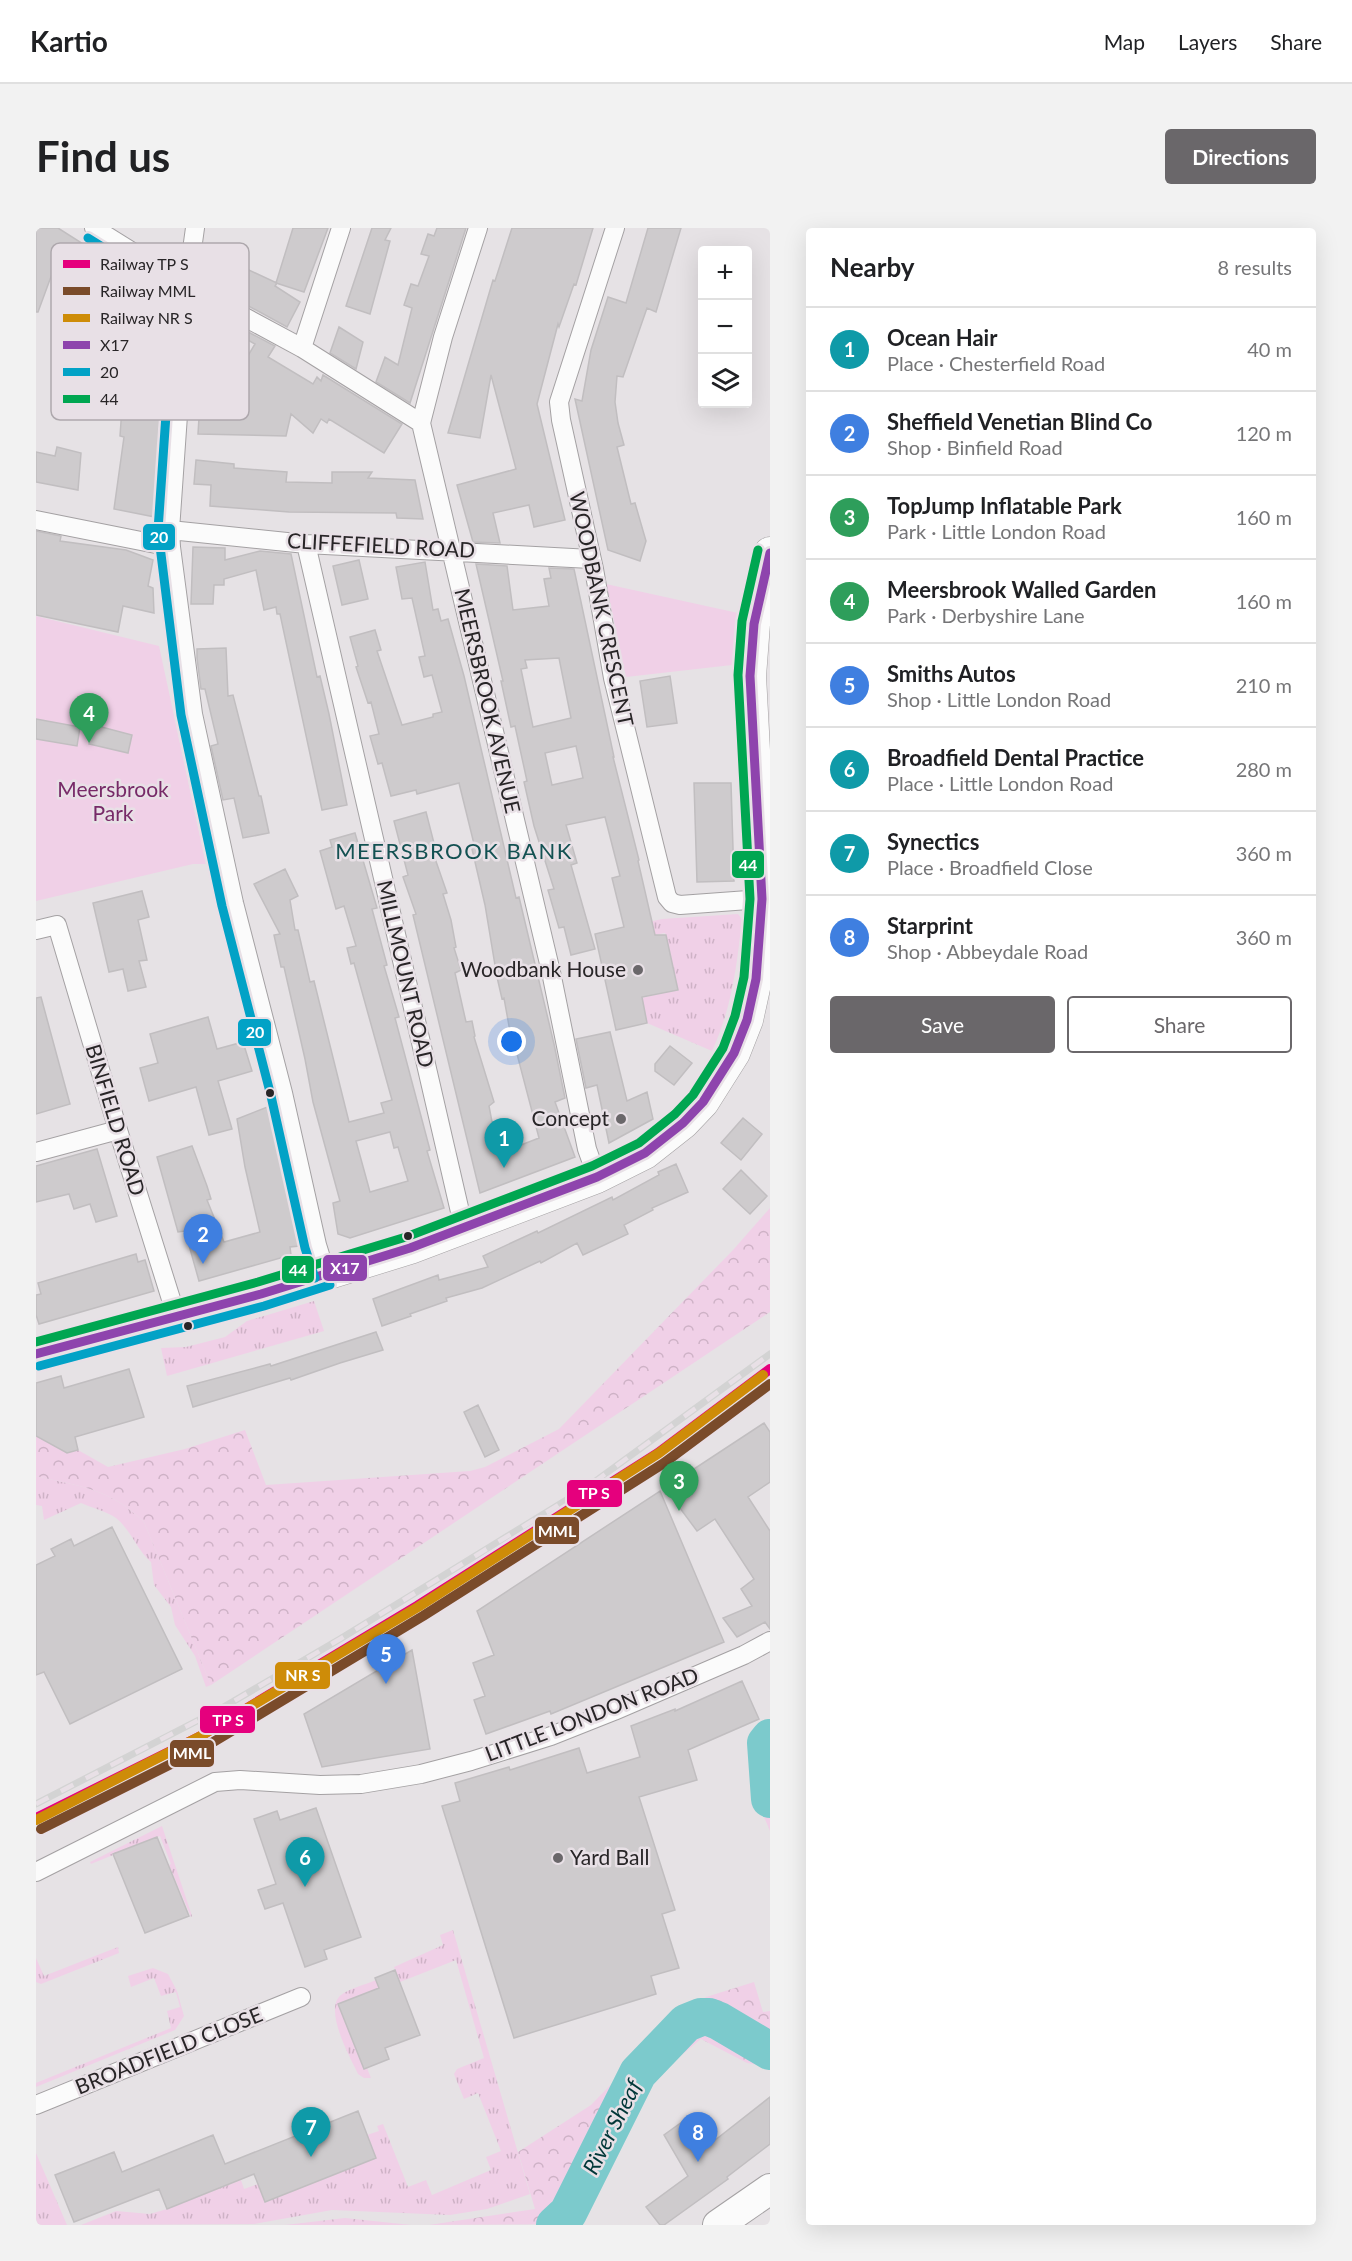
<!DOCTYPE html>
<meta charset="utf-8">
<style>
:root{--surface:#fff;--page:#f2f2f2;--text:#202124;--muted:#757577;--line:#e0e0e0;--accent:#6a676a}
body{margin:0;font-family:Lato,sans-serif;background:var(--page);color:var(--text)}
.controls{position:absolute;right:18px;top:18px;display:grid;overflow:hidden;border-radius:6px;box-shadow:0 6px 24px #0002}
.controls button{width:54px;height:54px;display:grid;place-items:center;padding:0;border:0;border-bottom:2px solid var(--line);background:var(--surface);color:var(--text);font:30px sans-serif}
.you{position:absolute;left:476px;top:814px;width:21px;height:21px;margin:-15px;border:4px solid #fff;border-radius:50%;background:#1a73e8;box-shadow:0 0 0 9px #1a73e833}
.badge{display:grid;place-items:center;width:39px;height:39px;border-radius:50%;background:var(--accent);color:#fff;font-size:20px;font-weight:700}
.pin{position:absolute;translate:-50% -50px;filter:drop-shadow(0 2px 3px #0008)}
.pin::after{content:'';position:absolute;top:32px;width:21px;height:18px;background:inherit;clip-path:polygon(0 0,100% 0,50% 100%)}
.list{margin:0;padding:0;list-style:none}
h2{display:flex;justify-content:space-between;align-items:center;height:78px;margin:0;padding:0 24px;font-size:26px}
h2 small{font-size:20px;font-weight:400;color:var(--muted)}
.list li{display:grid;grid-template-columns:39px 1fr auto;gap:18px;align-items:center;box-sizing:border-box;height:84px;padding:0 24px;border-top:2px solid var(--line)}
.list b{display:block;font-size:22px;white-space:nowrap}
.list p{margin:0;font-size:20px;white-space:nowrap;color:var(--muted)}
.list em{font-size:20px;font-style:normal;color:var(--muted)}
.actions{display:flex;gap:12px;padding:18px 24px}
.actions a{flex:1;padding:14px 0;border:2px solid var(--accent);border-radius:6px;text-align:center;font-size:21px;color:var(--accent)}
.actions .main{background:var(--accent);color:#fff}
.icon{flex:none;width:33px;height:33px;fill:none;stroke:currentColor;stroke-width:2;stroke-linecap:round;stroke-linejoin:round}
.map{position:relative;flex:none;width:734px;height:1997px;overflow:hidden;border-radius:6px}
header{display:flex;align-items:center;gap:36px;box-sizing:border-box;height:84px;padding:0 30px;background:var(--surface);border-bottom:2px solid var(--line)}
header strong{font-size:28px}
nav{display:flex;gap:33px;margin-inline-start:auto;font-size:21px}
.intro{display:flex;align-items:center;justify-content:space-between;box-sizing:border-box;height:144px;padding:0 36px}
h1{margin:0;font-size:42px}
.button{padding:15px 27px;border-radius:6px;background:var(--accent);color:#fff;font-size:21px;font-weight:700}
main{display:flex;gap:36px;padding:0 36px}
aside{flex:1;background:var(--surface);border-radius:6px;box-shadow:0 6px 24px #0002}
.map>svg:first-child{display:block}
.grass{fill:url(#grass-tufts)}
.forest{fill:url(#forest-crowns)}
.green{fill:#f0d0e7}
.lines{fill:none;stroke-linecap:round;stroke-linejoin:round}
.river{stroke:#7ccacc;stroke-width:38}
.building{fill:#cecbcd;stroke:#c1bec0;stroke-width:1.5;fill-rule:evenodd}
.minor-casing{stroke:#a4a1a3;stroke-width:20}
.primary-casing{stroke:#a4a1a3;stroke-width:32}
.trunk-casing{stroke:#a4a1a3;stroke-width:33}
.minor{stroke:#fbfbfb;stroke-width:18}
.primary{stroke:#fbfbfb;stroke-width:30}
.trunk{stroke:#fbfbfb;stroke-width:32}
.rail-casing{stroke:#d3d3d3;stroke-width:7}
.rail{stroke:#e8e0e6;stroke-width:4.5;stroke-dasharray:14;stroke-linecap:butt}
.bus-1-casing{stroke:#e8e0e6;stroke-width:14}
.bus-2-casing{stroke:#e8e0e6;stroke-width:14}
.bus-3-casing{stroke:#e8e0e6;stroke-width:14}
.bus-1{stroke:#8e44ad;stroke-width:9}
.bus-2{stroke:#02a2c6;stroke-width:9}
.bus-3{stroke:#00a651;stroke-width:9}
.rail-1-casing{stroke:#e8e0e6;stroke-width:15}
.rail-2-casing{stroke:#e8e0e6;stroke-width:15}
.rail-3-casing{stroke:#e8e0e6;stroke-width:15}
.rail-1{stroke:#e5007d;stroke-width:10}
.rail-2{stroke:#7a4b2a;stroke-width:10}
.rail-3{stroke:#ce8c08;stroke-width:10}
.poi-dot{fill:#6a676a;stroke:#e8e0e6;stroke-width:2}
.bus-dot{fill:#282527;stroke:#e8e0e6;stroke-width:2}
.labels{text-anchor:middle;stroke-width:5;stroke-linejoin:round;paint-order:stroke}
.street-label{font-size:21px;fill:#282527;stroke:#e8e0e6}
.park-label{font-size:21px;fill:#772a68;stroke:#e8e0e6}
.poi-label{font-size:21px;fill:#282527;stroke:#e8e0e6;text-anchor:end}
.neighbourhood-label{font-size:22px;letter-spacing:1.5px;fill:#135152;stroke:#e8e0e6}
.water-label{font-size:22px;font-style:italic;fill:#003738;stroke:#e8e0e6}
.key{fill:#e8e0e6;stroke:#aea8ad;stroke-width:1.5}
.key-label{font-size:16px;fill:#282527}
.line-badge{stroke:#e8e0e6;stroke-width:2}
.badge-label{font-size:16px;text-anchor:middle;font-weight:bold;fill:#fff}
</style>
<header>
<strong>Kartio</strong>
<nav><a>Map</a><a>Layers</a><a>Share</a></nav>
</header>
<div class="intro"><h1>Find us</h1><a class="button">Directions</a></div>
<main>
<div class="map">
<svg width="734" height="1997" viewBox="0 0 734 1997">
<defs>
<pattern id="grass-tufts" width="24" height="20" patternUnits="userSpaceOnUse" patternTransform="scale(1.5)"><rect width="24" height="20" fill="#f0d0e7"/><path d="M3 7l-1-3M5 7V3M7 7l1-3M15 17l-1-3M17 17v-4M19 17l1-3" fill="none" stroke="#ceb2c6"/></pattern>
<pattern id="forest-crowns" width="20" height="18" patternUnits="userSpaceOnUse" patternTransform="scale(1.5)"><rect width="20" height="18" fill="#f0d0e7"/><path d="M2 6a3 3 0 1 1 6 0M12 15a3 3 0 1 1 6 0" fill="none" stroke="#ceb2c6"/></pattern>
</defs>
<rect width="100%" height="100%" fill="#e6e2e5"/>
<path class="grass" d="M702 686 706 691C701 737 696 780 676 823L611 795 606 770 642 761 629 705 611 708 608 695 626 691Z
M278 1073 288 1103 131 1148 125 1120 150 1119 189 1109 211 1093Z
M0 1248C46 1259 73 1260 108 1294L175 1457 170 1459 159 1428 139 1397 135 1379 118 1357 115 1334C101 1322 95 1302 80 1290 70 1283 56 1280 45 1275L8 1292 6 1278 0 1277Z
M126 1598 156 1688 155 1689 133 1637 135 1636 124 1608 55 1636 54 1634Z
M417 1702 494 1966 451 1981 414 1987 296 1982 218 1996 45 1997 80 1983 114 1986 131 1981 205 1952 208 1961 222 1956 229 1974 340 1930 331 1907 343 1903 341 1898 347 1896 372 1959 390 1952 396 1967 455 1942 450 1929 465 1923 442 1865 428 1871 418 1846 421 1841 448 1830 420 1732 364 1754 358 1739 407 1717 404 1707Z
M82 1719 83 1725 5 1756 0 1754V1730L8 1748Z
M117 1740 132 1746 141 1763 148 1788 139 1802 0 1859V1855L135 1800 131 1783 144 1779 140 1764 125 1768 118 1750 95 1759 92 1748Z
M340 1752 343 1760 302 1776 328 1841 331 1840 335 1850H328L322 1846C314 1829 287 1781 305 1767 314 1760 329 1757 340 1752Z
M0 1925 31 1997H2L0 1991Z"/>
<path class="forest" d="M734 980V1084L175 1457 108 1294C73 1260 46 1259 0 1248V1208L31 1225 42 1222 72 1239 149 1221 209 1202 230 1257 434 1243 449 1239 523 1201 697 1022Z
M734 1494V1603L725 1582 719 1510Z
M718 1754 727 1784 734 1783V1839L711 1835 665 1811 616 1851 572 1927 543 1996 393 1997 499 1981 482 1924 555 1877 586 1845 670 1769Z
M309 1990 375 1997H249Z"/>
<path class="green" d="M570 356 711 387 696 437 590 449Z
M0 388 123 418 170 636H157L0 673Z"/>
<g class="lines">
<path class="river" d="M734 1510 730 1515 734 1571
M519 1997 532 1985 602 1845 650 1795 665 1789H673L683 1793 734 1823"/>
</g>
<path class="building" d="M0 0H22L74 33 62 59 20 35 2 84H0Z
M257 0H292L268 64 240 55Z
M336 0H355L349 12 354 13 334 86 310 78Z
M401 0H430L374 175 340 154 349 129 362 137 376 80 368 77 375 56 382 58 393 28 385 26 392 6 398 8Z
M476 0H557L540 57 538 56 523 99 522 96 501 176 529 292 498 299 493 277 457 285 464 315 437 314 421 257 480 241 455 147 444 210 412 205 457 52 459 53Z
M612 0H645L620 84 611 80 587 149 581 148 579 174 582 195 588 217 581 219 595 276 599 275 610 313 604 333 572 322 539 171 546 173 555 122 572 69 590 75Z
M189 31 241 55 239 58 264 74 251 99 187 64 184 56Z
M91 43 128 74 119 289 78 281 88 209 84 208 90 124 96 97H90Z
M197 96 239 118 232 129 277 156 281 149 285 153 287 147 366 196 348 225 293 191 291 195 285 191 277 205 255 186 250 208 162 206 166 140 203 143 219 116 194 102Z
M303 99 327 114 320 141 294 125Z
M21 219 45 225 42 262 0 254V224L19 228Z
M160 232 198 236V240L251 244 250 254 296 255V244H336L332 250 379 252 387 291 361 290 360 285 253 284 174 278 175 257 158 256Z
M0 303 25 308 24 313 90 322 117 332 112 358 117 360 118 385 87 378 82 404 0 387Z
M157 319 189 320V332L224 323 255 326 281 449 284 448 293 486 311 577 286 582 244 386H241L240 379 228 382 220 342 188 351V357H178L177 376H155Z
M323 332 332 371 306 377 297 338Z
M389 334 397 382 402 381 405 393 412 391 428 448 480 670 483 669 518 816 529 870 519 874 539 929 444 965 377 687 380 686 367 649 372 647 358 593 390 584 399 619H395L411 665 407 666 415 692 420 719 418 720 425 742 419 745 430 794 436 793 439 808 438 809 458 874 453 878 462 926 503 910 481 826H478L468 770 466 771 461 749 449 677 436 621 439 620 423 555 381 566 380 562 355 568 346 535 342 536 334 508 343 506 335 474 332 475 320 439 322 438 314 409 339 402 345 422 341 423 366 497 397 489V486L406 484 396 447 388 449 383 429 389 428 376 370 366 371 360 339Z
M440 336 471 338 477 382 513 378 508 351 515 350 513 340 538 341 578 529H577L603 632 602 633 619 707H630L642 762 606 769 611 795 580 802 559 706 588 699 576 650 584 648 569 589 530 597 541 635 535 637 559 721 535 727 528 699 523 700 512 662 518 661 498 598 488 554 491 553 479 498 475 499 465 453H467ZM523 430 535 490 497 499 485 441 491 440 489 432ZM540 518 547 550 516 557 509 525Z
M190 420 192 468 197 467 223 568H225L233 605 207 610 198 570 187 572 175 518 182 516 169 461H165L161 430V421Z
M634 448 641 495 611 499 604 453Z
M0 491 44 499 41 518 0 511Z
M58 497 96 507 92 525 53 516Z
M658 555H695L698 653 661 654Z
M319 605 341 680 336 681 351 737 348 738 363 789 359 790 394 922 391 923 408 980 314 1010 302 1006 297 975 304 973 277 874 269 831 248 739H245L238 707 244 706 218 656 249 641 262 668 254 672 259 702H262L274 754 278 753 313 894 348 885 345 875 356 872 318 735 315 736 311 720 320 718 308 678 300 681 284 623 296 619 294 612ZM354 904 358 920 362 919 372 953 334 964 320 913Z
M106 663 113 689 102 692 111 732 103 733 110 759 92 763 87 741 73 744 57 675Z
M5 769 34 876 0 886V770Z
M172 789 181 821 207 814 216 843 182 853 196 901 173 907 160 859 113 873 104 840 122 835 114 806Z
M574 804 591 873 611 864 617 891 573 915 561 857 550 860 540 811Z
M634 818 656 835 638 857 619 843V836Z
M234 878 241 903 237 904 263 1018 254 1019 255 1027 163 1053 149 1003 142 1004 121 929 156 918 171 958 175 971 171 972 188 1014 224 1004 209 939 201 891Z
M707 890 726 906 705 932 685 915Z
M61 921 81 988 60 994 54 976 38 981 33 966 0 974V938Z
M640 936 652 964 616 980 617 982 588 997 592 1006 547 1027 541 1015 505 1035 504 1033 446 1060 410 1070 411 1073 374 1086 375 1088 346 1098 337 1071 402 1047 403 1052 452 1039 447 1028 501 1003 502 1005 576 969 577 972 623 947 622 944Z
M705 942 731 968 714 986 687 961Z
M100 1026 102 1034 109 1032 118 1063 3 1096 0 1087V1067L5 1066 2 1055Z
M340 1104 347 1122 304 1135 255 1152 254 1150 157 1179 151 1158 234 1136 235 1138Z
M93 1141 108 1189 39 1209 42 1222 31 1225 0 1208V1155L25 1148 28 1160Z
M442 1177 463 1222 449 1229 428 1184Z
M728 1195 734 1204V1254L712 1269 734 1303V1401L729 1394 701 1409 687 1390 716 1378 705 1361 718 1351 679 1291 661 1303 629 1260Z
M624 1263 688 1414 515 1486 514 1483 450 1506 438 1472 449 1468 437 1435 458 1427 441 1383Z
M76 1299 146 1441 34 1496 8 1444 0 1447V1337L19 1328 15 1321 35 1311 38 1318Z
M376 1422 394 1521 286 1539 268 1486Z
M706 1453 723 1491 652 1522 661 1552 603 1569 639 1682 626 1686 643 1740 615 1748 620 1766 478 1810 406 1578 424 1573 419 1555 473 1539 474 1542 543 1520 551 1545 604 1529 595 1498 639 1481V1483Z
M280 1580 325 1709 288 1722 291 1731 269 1739 247 1675 229 1681 222 1662 240 1656 218 1591 241 1583 244 1592Z
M121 1609 153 1688 109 1705 77 1626Z
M359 1742 384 1807 349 1820 353 1831 328 1841 302 1776 343 1760 339 1750Z
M734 1869V1916L691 1949 692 1951 628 1997H624L610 1979 652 1948 628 1907 646 1894 669 1920Z
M322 1883 340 1930 229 1974 218 1946 131 1981 123 1961 38 1994 19 1947 78 1924 86 1944 177 1907 189 1936Z"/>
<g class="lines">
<defs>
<path id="minor" d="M58 0 151 58 266 120 385 195
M159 0 151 58 134 302 135 319 157 486 198 675 247 865 281 1017 290 1046
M442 0 407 109 385 195 515 744 551 921 561 949
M579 0 523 174 525 192 558 341 577 450 631 669 636 675 644 677 726 671
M266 120 305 0
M0 292 135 319
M134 302 270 316 555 331
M270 316 428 1001
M0 702 21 697 82 902 140 1087
M0 924 82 902
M0 1644 179 1554 204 1552 284 1557 325 1556 385 1546 435 1533 515 1508 578 1483 708 1427 734 1413
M0 1877 265 1769"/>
<path id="primary" d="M682 1997 734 1961"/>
<path id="trunk" d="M0 1126 225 1066 374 1020 561 949 609 925 647 895 667 874 698 825 711 792 720 751 726 671 714 448 718 396 734 325"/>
</defs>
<use href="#minor" class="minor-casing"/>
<use href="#primary" class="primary-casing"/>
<use href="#trunk" class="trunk-casing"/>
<use href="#minor" class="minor"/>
<use href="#primary" class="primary"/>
<use href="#trunk" class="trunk"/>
<defs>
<path id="rail" d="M0 1576 186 1480 304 1411 550 1260 734 1126"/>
</defs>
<use href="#rail" class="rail-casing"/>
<use href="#rail" class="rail"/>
<defs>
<path id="bus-1" d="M0 1126 225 1066 374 1020 561 949 609 925 647 895 667 874 698 825 711 792 720 751 726 671 714 448 718 396 734 325"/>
<path id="bus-2" d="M52 10 145 68
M139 57 122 302 145 487 186 678 235 868 269 1020 279 1050
M3 1138 228 1078 294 1057"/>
<path id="bus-3" d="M0 1114 222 1054 370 1009 556 938 603 915 639 886 657 867 687 820 699 788 708 749 714 671 702 447 706 393 722 322"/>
</defs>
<use href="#bus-1" class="bus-1-casing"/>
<use href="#bus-2" class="bus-2-casing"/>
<use href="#bus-3" class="bus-3-casing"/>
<use href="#bus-1" class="bus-1"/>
<use href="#bus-2" class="bus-2"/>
<use href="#bus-3" class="bus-3"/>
<defs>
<path id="rail-1" d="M0 1590 163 1509 381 1378 622 1225 734 1141"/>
<path id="rail-2" d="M5 1601 169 1519 387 1388 628 1235 734 1156"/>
<path id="rail-3" d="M0 1592 163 1509 382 1379 623 1225 727 1147"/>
</defs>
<use href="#rail-1" class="rail-1-casing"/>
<use href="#rail-2" class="rail-2-casing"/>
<use href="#rail-3" class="rail-3-casing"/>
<use href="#rail-1" class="rail-1"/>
<use href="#rail-2" class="rail-2"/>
<use href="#rail-3" class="rail-3"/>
</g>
<g class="poi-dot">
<circle cx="602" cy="742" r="6"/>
<circle cx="585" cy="891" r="6"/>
<circle cx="522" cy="1630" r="6"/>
</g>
<g class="bus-dot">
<circle cx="234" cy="865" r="5"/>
<circle cx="372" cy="1008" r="5"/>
<circle cx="152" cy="1098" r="5"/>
</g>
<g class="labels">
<g class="street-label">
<text transform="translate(345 318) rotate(3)" y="7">CLIFFEFIELD ROAD</text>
<text transform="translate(565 381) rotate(78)" y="7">WOODBANK CRESCENT</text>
<text transform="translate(451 473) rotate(77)" y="7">MEERSBROOK AVENUE</text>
<text transform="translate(369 746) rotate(77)" y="7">MILLMOUNT ROAD</text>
<text transform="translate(79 892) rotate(73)" y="7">BINFIELD ROAD</text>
<text transform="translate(556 1487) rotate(-21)" y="7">LITTLE LONDON ROAD</text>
<text transform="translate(133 1823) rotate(-22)" y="7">BROADFIELD CLOSE</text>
</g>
<g class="park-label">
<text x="77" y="569">Meersbrook<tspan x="77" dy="24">Park</tspan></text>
</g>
<g class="poi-label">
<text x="590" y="749">Woodbank House</text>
<text x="573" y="898">Concept</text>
<text x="534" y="1637" text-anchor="start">Yard Ball</text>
</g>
<g class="neighbourhood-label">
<text x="418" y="631">MEERSBROOK BANK</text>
</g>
<g class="water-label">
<text transform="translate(576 1899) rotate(-63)" y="8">River Sheaf</text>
</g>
</g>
<rect x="15" y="15" width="198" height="177" rx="9" class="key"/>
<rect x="27" y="32" width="27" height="8" fill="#e5007d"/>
<rect x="27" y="59" width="27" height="8" fill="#7a4b2a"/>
<rect x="27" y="86" width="27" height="8" fill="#ce8c08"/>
<rect x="27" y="113" width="27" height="8" fill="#8e44ad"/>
<rect x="27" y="140" width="27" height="8" fill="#02a2c6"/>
<rect x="27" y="167" width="27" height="8" fill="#00a651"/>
<g class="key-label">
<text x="64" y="42">Railway TP S</text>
<text x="64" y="69">Railway MML</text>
<text x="64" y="96">Railway NR S</text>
<text x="64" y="123">X17</text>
<text x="64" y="150">20</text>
<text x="64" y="177">44</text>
</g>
<g class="line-badge">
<rect x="106" y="295" width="34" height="28" rx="6" fill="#02a2c6"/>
<rect x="695" y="622" width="34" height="29" rx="6" fill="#00a651"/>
<rect x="201" y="790" width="35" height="29" rx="6" fill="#02a2c6"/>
<rect x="286" y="1026" width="46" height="28" rx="6" fill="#8e44ad"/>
<rect x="245" y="1027" width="34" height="29" rx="6" fill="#00a651"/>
<rect x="530" y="1251" width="57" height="29" rx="6" fill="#e5007d"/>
<rect x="498" y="1288" width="46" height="29" rx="6" fill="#7a4b2a"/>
<rect x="238" y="1433" width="57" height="29" rx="6" fill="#ce8c08"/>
<rect x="163" y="1477" width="57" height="29" rx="6" fill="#e5007d"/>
<rect x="133" y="1511" width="46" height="29" rx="6" fill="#7a4b2a"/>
</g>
<g class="badge-label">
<text x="123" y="315">20</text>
<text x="712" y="643">44</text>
<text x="219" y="810">20</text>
<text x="309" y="1046">X17</text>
<text x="262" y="1048">44</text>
<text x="558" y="1271">TP S</text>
<text x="521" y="1309">MML</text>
<text x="267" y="1453">NR S</text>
<text x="192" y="1498">TP S</text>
<text x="156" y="1531">MML</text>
</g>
</svg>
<div class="controls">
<button>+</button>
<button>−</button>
<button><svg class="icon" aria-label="layers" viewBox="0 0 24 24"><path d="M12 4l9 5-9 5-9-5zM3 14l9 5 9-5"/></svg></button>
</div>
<div class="you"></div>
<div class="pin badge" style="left:468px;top:940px;background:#0f9aa8">1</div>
<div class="pin badge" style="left:167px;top:1036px;background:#3f7fe0">2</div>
<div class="pin badge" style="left:643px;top:1283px;background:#2e9e5b">3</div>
<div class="pin badge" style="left:53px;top:515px;background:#2e9e5b">4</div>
<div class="pin badge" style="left:350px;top:1456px;background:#3f7fe0">5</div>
<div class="pin badge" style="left:269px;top:1659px;background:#0f9aa8">6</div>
<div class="pin badge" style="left:275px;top:1929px;background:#0f9aa8">7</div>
<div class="pin badge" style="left:662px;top:1934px;background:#3f7fe0">8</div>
</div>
<aside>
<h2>Nearby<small>8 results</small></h2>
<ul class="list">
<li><span class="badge" style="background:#0f9aa8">1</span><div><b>Ocean Hair</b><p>Place · Chesterfield Road</p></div><em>40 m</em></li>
<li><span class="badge" style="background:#3f7fe0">2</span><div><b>Sheffield Venetian Blind Co</b><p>Shop · Binfield Road</p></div><em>120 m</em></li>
<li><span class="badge" style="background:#2e9e5b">3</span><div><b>TopJump Inflatable Park</b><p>Park · Little London Road</p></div><em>160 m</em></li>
<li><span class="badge" style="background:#2e9e5b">4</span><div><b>Meersbrook Walled Garden</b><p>Park · Derbyshire Lane</p></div><em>160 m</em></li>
<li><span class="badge" style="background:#3f7fe0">5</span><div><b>Smiths Autos</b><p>Shop · Little London Road</p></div><em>210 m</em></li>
<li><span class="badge" style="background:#0f9aa8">6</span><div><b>Broadfield Dental Practice</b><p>Place · Little London Road</p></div><em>280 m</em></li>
<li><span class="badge" style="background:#0f9aa8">7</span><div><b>Synectics</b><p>Place · Broadfield Close</p></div><em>360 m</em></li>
<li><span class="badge" style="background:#3f7fe0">8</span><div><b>Starprint</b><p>Shop · Abbeydale Road</p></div><em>360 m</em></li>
</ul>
<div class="actions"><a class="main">Save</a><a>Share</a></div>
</aside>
</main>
